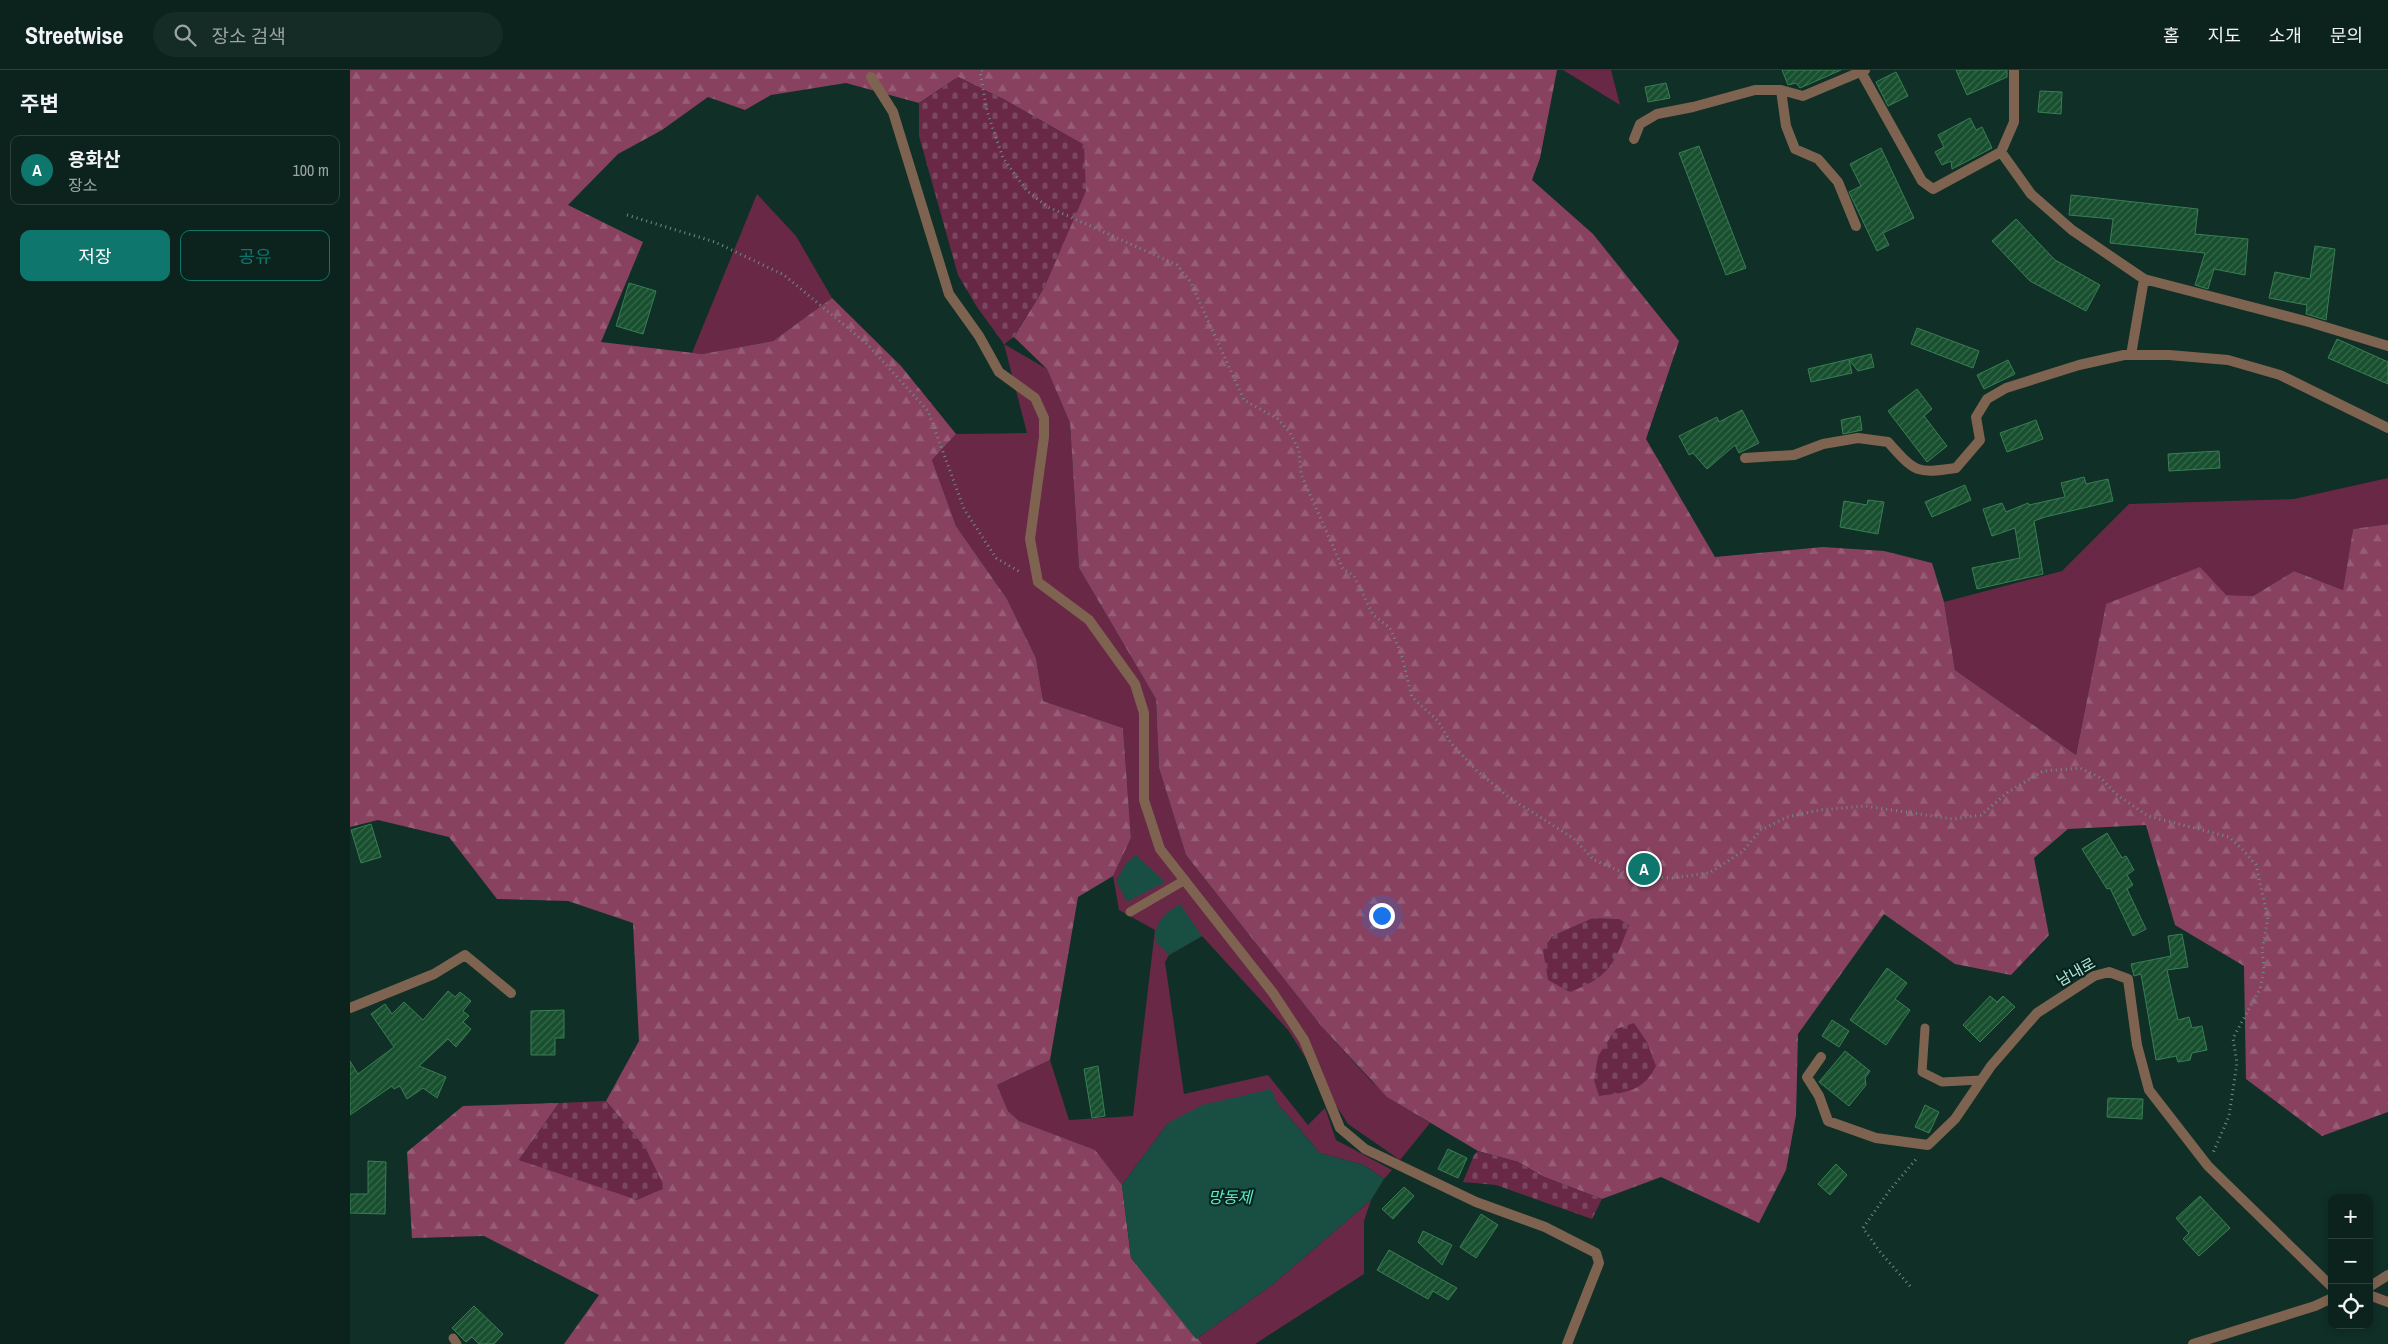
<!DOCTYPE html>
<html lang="ko">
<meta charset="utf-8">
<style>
:root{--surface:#0c231d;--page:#152b26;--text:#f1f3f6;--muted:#9aa4a4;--line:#2c403b;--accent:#0f766e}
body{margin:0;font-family:"Archivo Narrow","Noto Sans KR",sans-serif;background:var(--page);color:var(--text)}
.controls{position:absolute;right:15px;bottom:15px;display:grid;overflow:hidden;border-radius:10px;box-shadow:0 2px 8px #0003}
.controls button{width:45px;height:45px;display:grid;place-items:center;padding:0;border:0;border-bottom:1px solid var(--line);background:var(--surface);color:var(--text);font:25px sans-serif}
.you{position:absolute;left:1031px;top:845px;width:18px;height:18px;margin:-12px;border:4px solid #fff;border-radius:50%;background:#1a73e8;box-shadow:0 0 0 8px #1a73e833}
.badge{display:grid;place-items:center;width:32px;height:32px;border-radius:50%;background:var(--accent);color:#fff;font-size:16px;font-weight:700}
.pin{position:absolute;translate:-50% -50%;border:2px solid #fff;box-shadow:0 1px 5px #0006}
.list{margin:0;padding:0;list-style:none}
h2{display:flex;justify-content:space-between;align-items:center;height:65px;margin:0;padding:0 20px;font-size:21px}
h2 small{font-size:16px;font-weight:400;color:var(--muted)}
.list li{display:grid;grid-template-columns:32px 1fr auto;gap:15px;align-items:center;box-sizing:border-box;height:70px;margin:0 10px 10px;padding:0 10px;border:1px solid var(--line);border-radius:10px}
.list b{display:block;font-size:19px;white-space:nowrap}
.list p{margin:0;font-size:16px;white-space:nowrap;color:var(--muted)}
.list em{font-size:16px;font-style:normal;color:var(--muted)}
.actions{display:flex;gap:10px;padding:15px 20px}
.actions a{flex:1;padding:11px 0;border:1px solid var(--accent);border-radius:10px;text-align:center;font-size:18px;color:var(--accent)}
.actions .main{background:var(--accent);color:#fff}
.icon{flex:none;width:28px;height:28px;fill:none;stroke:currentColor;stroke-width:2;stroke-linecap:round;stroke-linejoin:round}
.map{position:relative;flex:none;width:2038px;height:1274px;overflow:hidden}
header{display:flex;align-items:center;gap:30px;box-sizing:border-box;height:70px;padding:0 25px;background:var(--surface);border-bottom:1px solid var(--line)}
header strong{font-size:24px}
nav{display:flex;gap:28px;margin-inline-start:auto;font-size:18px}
.search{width:350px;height:45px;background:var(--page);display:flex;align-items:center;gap:12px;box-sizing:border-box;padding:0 18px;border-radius:28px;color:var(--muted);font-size:19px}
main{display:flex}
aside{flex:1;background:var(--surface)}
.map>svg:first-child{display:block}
.grass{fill:#692846}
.forest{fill:url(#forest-firs)}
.cemetery{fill:url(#cemetery-stones)}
.water{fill:#194f42}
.building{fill:url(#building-hatch);stroke:#387f53}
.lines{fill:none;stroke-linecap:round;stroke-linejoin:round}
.path{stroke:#6a9085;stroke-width:3;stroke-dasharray:1 4;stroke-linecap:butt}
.service{stroke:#7f6351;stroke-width:9}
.minor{stroke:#7f6351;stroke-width:10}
.tertiary{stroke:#7f6351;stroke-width:10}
.labels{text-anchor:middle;stroke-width:4.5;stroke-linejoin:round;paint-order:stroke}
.street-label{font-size:15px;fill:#bbe8da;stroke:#05251e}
.water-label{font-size:16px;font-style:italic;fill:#60ecca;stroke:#05251e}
</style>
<header>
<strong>Streetwise</strong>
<div class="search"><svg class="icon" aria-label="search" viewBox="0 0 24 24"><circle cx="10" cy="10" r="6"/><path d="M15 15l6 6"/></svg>장소 검색</div>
<nav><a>홈</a><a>지도</a><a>소개</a><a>문의</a></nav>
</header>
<main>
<aside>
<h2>주변<small></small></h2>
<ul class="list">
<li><span class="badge">A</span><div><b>용화산</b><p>장소</p></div><em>100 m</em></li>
</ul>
<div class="actions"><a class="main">저장</a><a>공유</a></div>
</aside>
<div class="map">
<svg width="2038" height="1274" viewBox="0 0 2038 1274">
<defs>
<pattern id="forest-firs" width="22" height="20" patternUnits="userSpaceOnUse" patternTransform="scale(1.25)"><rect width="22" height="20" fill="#884260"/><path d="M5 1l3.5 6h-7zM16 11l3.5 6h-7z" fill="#975d76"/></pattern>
<pattern id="cemetery-stones" width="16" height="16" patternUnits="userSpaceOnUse" patternTransform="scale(1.25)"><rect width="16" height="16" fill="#692846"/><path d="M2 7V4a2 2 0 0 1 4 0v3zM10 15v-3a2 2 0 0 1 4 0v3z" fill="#7c4760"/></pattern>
<pattern id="building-hatch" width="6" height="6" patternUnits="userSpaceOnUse" patternTransform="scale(1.25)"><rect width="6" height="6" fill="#18502f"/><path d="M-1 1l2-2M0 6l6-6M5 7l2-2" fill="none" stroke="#38694d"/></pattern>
</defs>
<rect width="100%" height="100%" fill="#102f27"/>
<path class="grass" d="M1213 0H1261L1270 35Z
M407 124 446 166 482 228 423 271 352 284 342 283Z
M654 274 697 299 720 353 729 498 806 629 809 698 836 785 972 957 1022 1012 1044 1031 1080 1053 1050 1090 998 1054 938 960 852 866 819 885 815 892 834 1024 918 1005 958 1055 975 1038 986 1070 1042 1100 1034 1109 1014 1095 970 1083 927 1033 818 1053 772 1115 744 1080 669 1051 658 1041 647 1015 700 990 719 1050 783 1046 805 860 769 840 763 806 781 768 773 658 693 631 686 588 657 529 606 456 582 390 606 364 677 363Z
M2038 408V454L2003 459 1993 520 1944 501 1903 526 1876 525 1756 534 1726 685 1605 600 1594 532 1712 501 1779 434 1944 429Z
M1021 1130 1014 1151V1204L905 1274H852L846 1269 922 1215Z"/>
<path class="forest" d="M0 0H1207L1190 88 1182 110 1243 164 1329 271 1296 369 1365 487 1473 477 1534 481 1582 493 1594 532 1605 600 1726 685 1756 534 1850 497 1876 525 1903 526 1944 501 1993 520 2003 459 2038 454V1042L1972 1066 1896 1009 1894 896 1825 855 1796 755 1718 759 1684 788 1699 865 1661 905 1605 894 1534 844 1448 964 1446 1045 1436 1100 1409 1153 1311 1107 1252 1129 1194 1107 1168 1092 1128 1081 1037 1027 972 957 836 785 809 698 806 629 729 498 720 353 697 299 664 267 695 216 708 181 734 75 655 30 608 7 569 33 496 13 421 25 395 40 358 27 312 60 268 84 218 135 293 172 251 272 352 284 423 271 482 228 551 296 606 364 582 390 606 456 657 529 686 588 693 631 773 658 781 768 763 806 728 827 700 990 647 1015 658 1041 669 1051 745 1080 772 1115 781 1188 852 1274H214L249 1225 134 1166 62 1168 57 1082 113 1036 209 1033 169 1090 201 1100 296 1079 256 1031 289 971 283 853 218 831 147 829 99 767 28 750 0 757Z"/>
<path class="cemetery" d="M608 7 655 30 734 75 736 121 695 216 664 267 654 274 627 237 608 205 569 66V33Z
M1243 848 1269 849 1279 855C1264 894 1261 906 1220 922L1198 910 1193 880 1202 866Z
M1284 953 1297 972 1306 996C1292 1023 1276 1022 1249 1026L1244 1010 1248 986 1266 959Z
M256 1031 296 1079 315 1118 287 1130 169 1090 209 1033Z
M1128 1081 1168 1092 1194 1107 1252 1129 1242 1149 1146 1115 1113 1112 1124 1085Z"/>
<path class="water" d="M786 785 815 812 777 832 766 811 776 793Z
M830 834 852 866 819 885 806 872C804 852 814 844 830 834Z
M921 1019 927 1033 970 1083 1014 1095 1034 1109 1021 1130 922 1215 846 1269 781 1188 772 1115 818 1053 852 1035Z"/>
<path class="building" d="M1432 0H1491L1450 18 1446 13 1438 15Z
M1606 0H1657V7L1617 25Z
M1546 2 1558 26 1538 36 1526 12Z
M1316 13 1320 28 1298 32 1295 17Z
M1690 21 1712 22 1711 44 1688 42Z
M1620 48 1626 60 1632 57 1642 78 1602 99 1601 91 1592 95 1585 82 1594 77 1588 65Z
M1349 76 1396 198 1376 205 1329 83Z
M1531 78 1564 148 1533 163 1539 175 1527 181 1499 122 1511 116 1500 94Z
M1721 125 1848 139 1845 164 1898 169 1895 205 1864 199 1858 219 1845 215 1855 183 1760 173 1763 149 1719 145Z
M1666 149 1705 190 1750 215 1736 241 1680 211 1642 171Z
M1965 176 1985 179 1976 250 1956 244 1957 235 1919 228 1925 202 1960 209Z
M279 213 306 221 293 264 266 256Z
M1567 258 1629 281 1623 298 1561 274Z
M1987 269 2038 292V314L1978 288Z
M1521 284 1524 297 1508 301 1499 290 1502 303 1461 312 1458 299Z
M1658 290 1665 304 1634 319 1627 305Z
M1567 319 1582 339 1574 346 1597 376 1577 392 1538 341Z
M1392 340 1409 373 1389 383 1385 375 1357 399 1343 383 1339 385 1329 366 1367 347 1369 352Z
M1510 346 1512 360 1493 364 1491 350Z
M1686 350 1693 369 1657 382 1650 363Z
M1869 381 1870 398 1819 401 1818 384Z
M1734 407 1736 414 1758 409 1763 431 1695 447 1684 451 1693 504 1627 519 1622 498 1670 488 1665 458 1642 466 1633 439 1652 433 1656 442 1678 433 1679 435 1715 427 1711 413Z
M1615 415 1621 430 1582 447 1575 432Z
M1518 430 1534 432 1528 464 1490 457 1494 431 1517 435Z
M21 754 31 787 11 793 1 760Z
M1757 763 1772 788 1776 786 1784 800 1777 805 1783 815 1777 819 1796 859 1783 866 1760 818 1757 819 1732 779Z
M1832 864 1838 897 1817 900 1828 950 1839 947 1842 958 1852 956 1857 980 1842 983 1840 990 1828 992 1826 986 1806 990 1791 904 1784 906 1781 894 1821 886 1818 866Z
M1537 898 1557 913 1545 929 1560 940 1536 975 1500 950Z
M98 921 105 927 110 922 121 931 113 941 119 946 113 952 121 959 106 977 98 969 69 996 96 1007 87 1028 73 1018 57 1029 50 1016 44 1019 42 1016 0 1045V991L8 1004 44 977 21 944 35 934 42 944 54 932 73 950Z
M1640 926 1647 932 1653 926 1665 937 1630 972 1613 955Z
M214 940V968H205V985H181V941Z
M1482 950 1499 961 1489 977 1472 966Z
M1495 981 1520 1001 1515 1008 1516 1015 1499 1036 1469 1012Z
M748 996 755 1046 742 1048 734 999Z
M1758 1028 1793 1029 1792 1049 1757 1047Z
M1575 1035 1589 1042 1579 1063 1565 1057Z
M1098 1079 1117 1088 1108 1108 1088 1099Z
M18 1091 36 1092 35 1144 0 1143V1124H18Z
M1486 1094 1497 1105 1480 1125 1468 1114Z
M1054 1117 1064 1126 1043 1149 1032 1139Z
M1850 1126 1880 1158 1849 1186 1833 1169 1839 1163 1826 1148Z
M1131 1144 1148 1155 1126 1188 1110 1177Z
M1073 1161 1102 1175 1092 1195 1068 1172Z
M1039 1180 1107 1218 1098 1230 1083 1221 1078 1229 1027 1200Z
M124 1236 153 1264 144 1274H129L122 1267 116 1272 102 1258Z"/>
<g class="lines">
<path class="path" d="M632 0 630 2 637 41 653 88 677 121 698 137 827 195 840 211 894 330 928 349 940 363 949 380 951 404 993 499 1004 506 1023 545 1040 558 1051 583 1062 627 1088 651 1101 673 1127 701 1160 728 1223 768 1244 790 1279 805 1322 808 1359 803 1392 782 1411 760 1437 747 1470 740 1515 736 1603 749 1631 745 1658 722 1693 701 1730 698 1751 708 1766 724 1798 746 1879 767 1893 780 1906 795 1918 849 1912 880 1914 899 1910 919 1883 968 1887 993 1879 1046 1863 1083
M277 145 365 172 434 205 517 274 578 341 614 439 646 488 672 503
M1560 1216 1531 1183 1513 1158 1539 1121 1568 1087"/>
<path class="service" d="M780 842 835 810
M1575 958 1572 1002 1592 1012 1631 1010
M103 1268 107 1274"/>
<path class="minor" d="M1510 0 1572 111 1583 119 1651 82
M1664 0V52L1651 82 1681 124 1722 160 1794 209 1959 252 2038 276
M521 7 543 42 599 224 629 266 649 302 685 328 694 348V367L680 469 688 512 739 550 785 614 794 643V730L810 779 923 923 954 970 990 1058 1015 1079 1126 1132 1195 1157 1246 1183 1249 1193 1217 1274
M1431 20 1436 56 1445 79 1468 89 1488 112 1506 156
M1284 69 1290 54 1307 44 1343 37 1405 20H1431L1453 26 1515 0
M1781 285 1794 209
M1395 388 1444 385 1473 374 1508 368 1538 372C1565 402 1565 404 1606 398L1630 370 1626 347 1637 329 1656 318 1729 295 1774 285H1819L1878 290 1930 305 2038 358
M0 938 84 904 115 885 161 923
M1471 987 1457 1007 1469 1026 1478 1051 1526 1068 1578 1075 1605 1049 1641 996 1687 943 1744 906 1759 902 1778 909 1787 975 1799 1020 1858 1096 1982 1217
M2019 1225 2038 1232"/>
<path class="tertiary" d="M2019 1217 2038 1205
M1843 1274 1965 1236 1982 1228"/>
</g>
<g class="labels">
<g class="street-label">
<text transform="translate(1726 902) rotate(-29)" y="5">남내로</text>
</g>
<g class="water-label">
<text x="880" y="1133">망동제</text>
</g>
</g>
</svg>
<div class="controls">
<button>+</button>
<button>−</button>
<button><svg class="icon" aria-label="locate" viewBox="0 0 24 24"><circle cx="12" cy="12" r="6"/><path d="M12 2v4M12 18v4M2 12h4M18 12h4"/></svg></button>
</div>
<div class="you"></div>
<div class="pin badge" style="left:1294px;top:799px">A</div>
</div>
</main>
